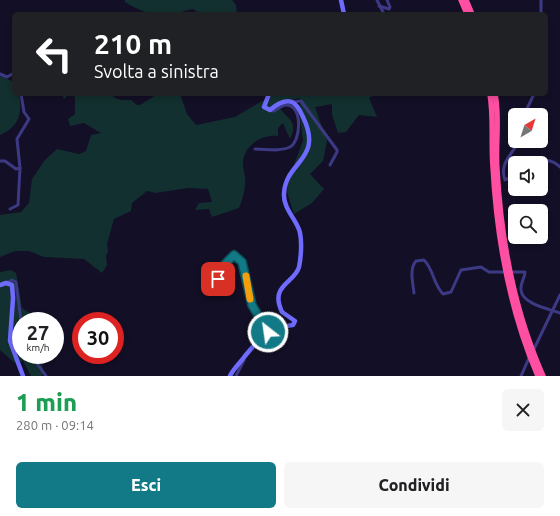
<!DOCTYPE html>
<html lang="it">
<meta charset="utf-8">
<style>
:root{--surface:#fff;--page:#f6f6f6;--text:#202124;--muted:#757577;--accent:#127987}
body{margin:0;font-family:Ubuntu,sans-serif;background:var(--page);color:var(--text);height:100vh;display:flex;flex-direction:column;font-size:15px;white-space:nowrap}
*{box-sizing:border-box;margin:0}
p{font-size:13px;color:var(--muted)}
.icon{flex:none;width:22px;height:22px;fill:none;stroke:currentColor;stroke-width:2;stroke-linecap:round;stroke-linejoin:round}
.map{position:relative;height:376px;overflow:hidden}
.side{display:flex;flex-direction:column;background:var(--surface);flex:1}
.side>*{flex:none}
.top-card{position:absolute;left:12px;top:12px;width:536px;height:84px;border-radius:6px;box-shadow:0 2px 6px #0003;background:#202124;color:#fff;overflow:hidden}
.needle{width:26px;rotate:39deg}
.buttons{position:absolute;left:508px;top:108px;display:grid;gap:8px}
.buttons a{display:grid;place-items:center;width:40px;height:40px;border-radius:6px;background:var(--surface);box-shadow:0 2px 6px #0003;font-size:20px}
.speed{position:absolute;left:12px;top:312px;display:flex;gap:8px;font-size:20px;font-weight:700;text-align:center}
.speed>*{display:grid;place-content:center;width:52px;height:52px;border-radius:50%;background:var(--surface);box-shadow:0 2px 6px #0003;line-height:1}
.speed small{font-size:10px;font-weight:400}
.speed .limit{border:6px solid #d22;background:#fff;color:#111}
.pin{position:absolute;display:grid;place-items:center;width:34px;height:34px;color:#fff;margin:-17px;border-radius:8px;box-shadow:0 2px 6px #0006}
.me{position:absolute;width:44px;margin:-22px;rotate:330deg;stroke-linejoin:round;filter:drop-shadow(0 0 3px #0008)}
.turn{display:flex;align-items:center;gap:14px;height:84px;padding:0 16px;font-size:18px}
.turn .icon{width:52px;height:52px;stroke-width:2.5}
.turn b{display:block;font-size:28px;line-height:34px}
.round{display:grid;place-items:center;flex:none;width:42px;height:42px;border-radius:6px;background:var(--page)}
.overview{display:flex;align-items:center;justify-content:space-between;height:68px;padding:0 16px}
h1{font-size:24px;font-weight:800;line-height:30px;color:#1e9e55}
.cta{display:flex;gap:8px;margin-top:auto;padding:8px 16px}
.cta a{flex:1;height:46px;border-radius:6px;background:var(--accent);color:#fff;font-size:16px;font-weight:800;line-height:46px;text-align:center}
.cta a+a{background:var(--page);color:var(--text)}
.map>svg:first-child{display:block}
</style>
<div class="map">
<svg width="560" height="376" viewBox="0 0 560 376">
<rect width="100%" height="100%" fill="#130f26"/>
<g fill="#12302f">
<path d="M125,0H232L236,5L237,14H200L193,9C186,10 180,13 174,14C157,18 139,11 125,2Z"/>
<path d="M0,76L14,82V94H19C22,114 20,126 0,135Z"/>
<path d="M62,94H111C116,101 123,100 131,100L137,105H140L158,94H180L187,114L196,125L235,117L274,94H375L369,98L377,117L359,115L346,132L338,133L332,115V104L315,107L327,141L323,161L310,174L324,189L312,203L294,214L287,192L288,181L303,141L300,118V98L277,103C284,119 300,118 290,139L283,123L278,128V136C261,134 243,146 243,164C243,171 246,177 245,183C245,191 242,201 239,208L212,217L209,209L195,210L199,203L212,202L208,189L188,188L156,193L147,191L132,203L131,211L114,219L107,244L108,251L106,256L107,265L102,273L84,259L44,257L29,251H15L0,257V215L21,212L29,203L32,179L45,160L57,149L79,154L86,151L91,135L101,133L84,123L70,126L68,119L75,114V97L69,94L64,99Z"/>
<path d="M11,270L16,273L22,308L30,313L34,321H21V355H39L43,369L42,376H31L23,361L15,363L0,350V272Z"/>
</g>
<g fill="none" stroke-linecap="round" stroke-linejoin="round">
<g stroke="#3d3a85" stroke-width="3">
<path d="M377,0L384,14"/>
<path d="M379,6L389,9L390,7L387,0"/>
<path d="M541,14V0"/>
<path d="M0,74L7,77L14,73"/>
<path d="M293,102L301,101L337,150V152L330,165"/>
<path d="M524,115L534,94"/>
<path d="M255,149C266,149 280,152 290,147C301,141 303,106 287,105C283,104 278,109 274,111L270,110"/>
<path d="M0,161H5L16,169L20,168L17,139L29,119L24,112L21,94"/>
<path d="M534,163C543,158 553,160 560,167"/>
<path d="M515,175L505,180C499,163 512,155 519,141"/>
<path d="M10,209L18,205L20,168"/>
<path d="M206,281L210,285H214L223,266L234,255L242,262L252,305L268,332"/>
<path d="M6,283L12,280L16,282L21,321"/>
<path d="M414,293C413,283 409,269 416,261L424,260C434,270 433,284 443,294L451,292L461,270L481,267L489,272H525C525,278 520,283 521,290C522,304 549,309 560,313"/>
<path d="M533,351L560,295"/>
<path d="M31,355L46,376"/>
<path d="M236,376L244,360"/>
<path d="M521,376L529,358"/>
</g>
<g stroke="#6f6bff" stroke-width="4.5">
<path d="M341,0L344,14"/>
<path d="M0,285L6,283L12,285L13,298L10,341L23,376"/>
<path d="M230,376C233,369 240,363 245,356C258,340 270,327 293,325L295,321L282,312C269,285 295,283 299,267C301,258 302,242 300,233C298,221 283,209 284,194C285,161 324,160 303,117C300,111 298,105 292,102C284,99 276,105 270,110L264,107L269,94"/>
</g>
<g stroke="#ff4fa3" stroke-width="5.5">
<path d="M461,0L467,14"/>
<path d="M466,0L472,14"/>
<path d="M490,94C494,118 491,142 493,167C497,239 509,309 538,376"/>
<path d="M495,94C500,119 495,144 497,170C501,241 514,311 543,376"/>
</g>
</g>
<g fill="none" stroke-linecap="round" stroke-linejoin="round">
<defs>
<path id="route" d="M218,279L223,266L234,255L242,262L252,305L268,332"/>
</defs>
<use href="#route" stroke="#0c4f58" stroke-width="10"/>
<use href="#route" stroke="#127987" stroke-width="7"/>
<path stroke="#f59e0b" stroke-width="7" d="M246,276L250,299"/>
</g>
</svg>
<div class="buttons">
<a><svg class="needle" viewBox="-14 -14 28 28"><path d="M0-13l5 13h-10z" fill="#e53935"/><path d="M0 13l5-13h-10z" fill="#757577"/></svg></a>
<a><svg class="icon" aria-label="sound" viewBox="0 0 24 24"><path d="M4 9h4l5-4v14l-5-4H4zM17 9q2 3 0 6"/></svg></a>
<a><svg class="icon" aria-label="search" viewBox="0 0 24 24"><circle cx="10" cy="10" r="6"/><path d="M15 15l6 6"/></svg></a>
</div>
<div class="speed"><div>27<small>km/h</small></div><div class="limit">30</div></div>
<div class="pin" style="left:218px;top:279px;background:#d93025"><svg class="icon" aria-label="arrive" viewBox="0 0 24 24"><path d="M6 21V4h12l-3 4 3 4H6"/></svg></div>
<svg class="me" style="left:268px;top:332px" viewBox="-20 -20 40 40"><circle r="17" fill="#127987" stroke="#fff" stroke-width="3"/><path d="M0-11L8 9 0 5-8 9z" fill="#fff"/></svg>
<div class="top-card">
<div class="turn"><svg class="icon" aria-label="left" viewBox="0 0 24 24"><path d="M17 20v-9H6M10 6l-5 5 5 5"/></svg><div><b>210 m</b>Svolta a sinistra</div></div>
</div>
</div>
<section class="side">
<div class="overview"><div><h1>1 min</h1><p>280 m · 09:14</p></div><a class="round"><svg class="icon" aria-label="close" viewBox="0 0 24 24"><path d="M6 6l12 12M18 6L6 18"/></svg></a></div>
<div class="cta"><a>Esci</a><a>Condividi</a></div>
</section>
